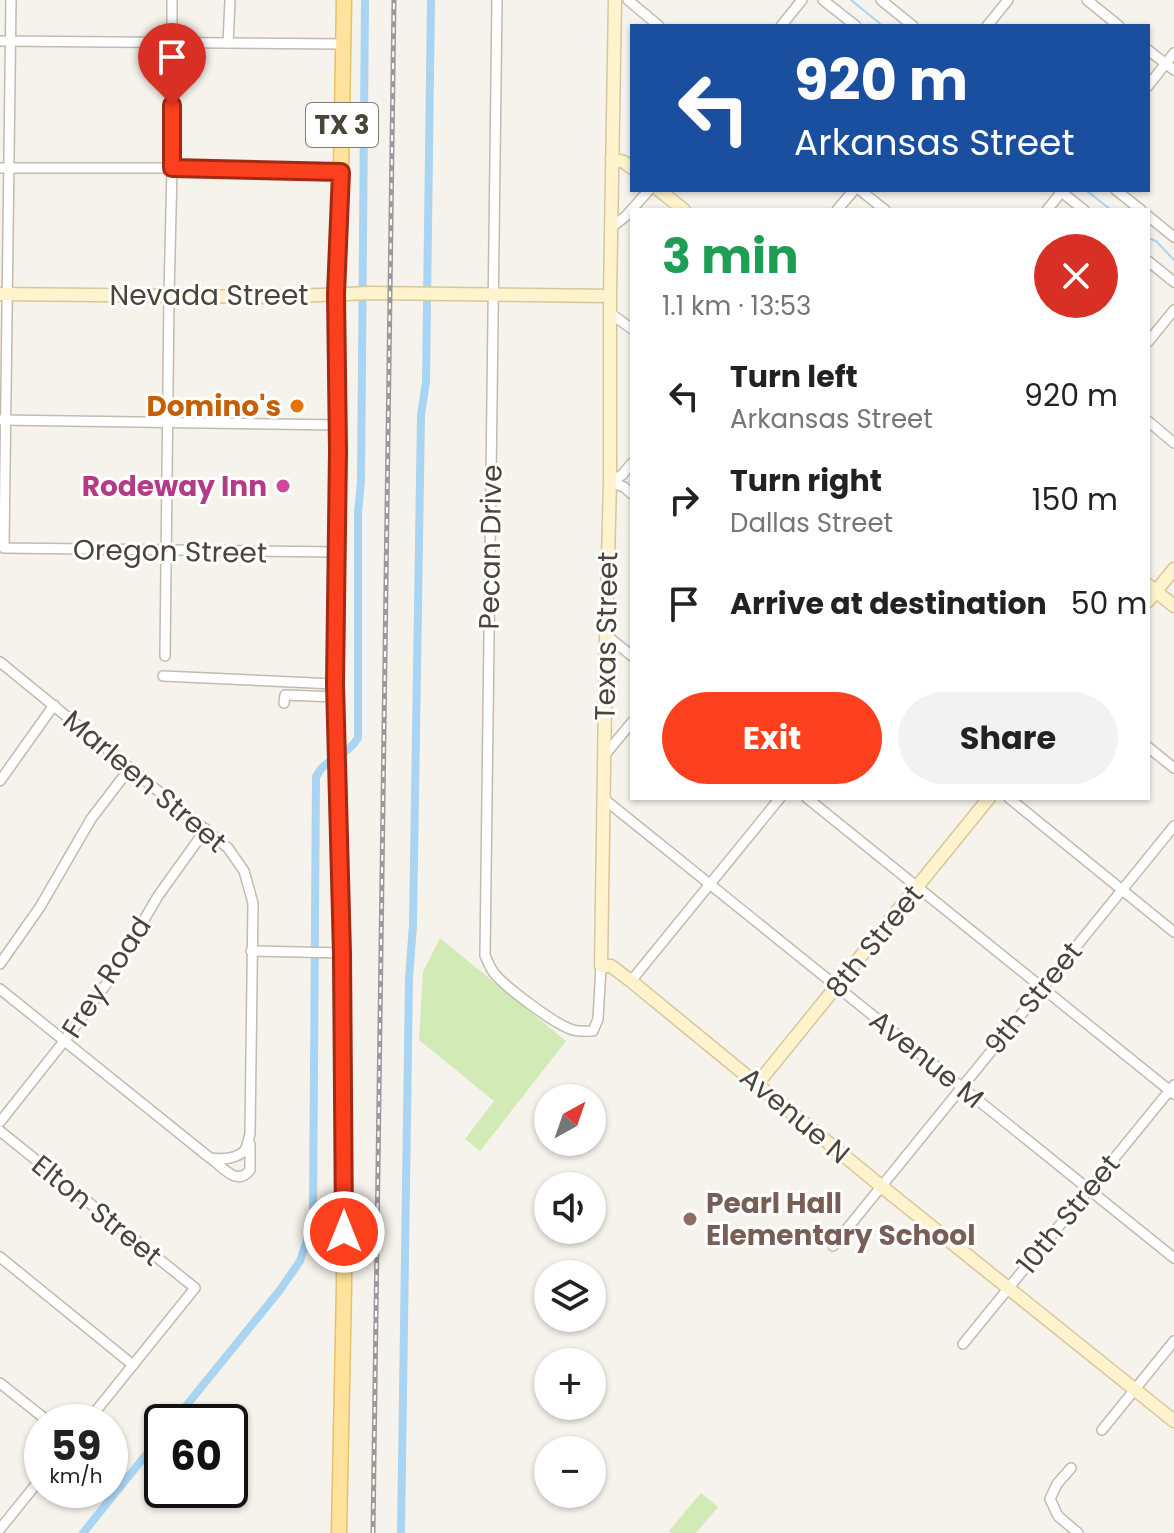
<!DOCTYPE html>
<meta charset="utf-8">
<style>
:root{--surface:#fff;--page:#f2f2f2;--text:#222;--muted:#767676;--accent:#fc3f1d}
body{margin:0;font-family:Poppins,sans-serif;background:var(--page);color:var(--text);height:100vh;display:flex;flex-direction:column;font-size:30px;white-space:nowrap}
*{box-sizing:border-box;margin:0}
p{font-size:26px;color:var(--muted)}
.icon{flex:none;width:44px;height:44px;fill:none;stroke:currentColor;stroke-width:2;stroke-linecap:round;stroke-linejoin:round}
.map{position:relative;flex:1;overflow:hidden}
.details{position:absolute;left:630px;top:208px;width:520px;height:592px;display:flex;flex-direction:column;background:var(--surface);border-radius:0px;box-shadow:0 2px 6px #0004}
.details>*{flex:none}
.hud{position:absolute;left:630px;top:24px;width:520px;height:168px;border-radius:0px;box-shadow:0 2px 6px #0004;background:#1a4fa0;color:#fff;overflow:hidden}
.needle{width:52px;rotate:40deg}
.tools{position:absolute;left:534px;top:1084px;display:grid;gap:16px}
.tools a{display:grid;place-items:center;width:72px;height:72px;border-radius:50%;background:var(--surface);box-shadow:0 2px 6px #0004;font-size:40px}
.speed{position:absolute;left:24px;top:1404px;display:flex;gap:16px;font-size:40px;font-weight:700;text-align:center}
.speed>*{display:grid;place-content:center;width:104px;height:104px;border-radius:50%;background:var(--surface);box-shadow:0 2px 6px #0004;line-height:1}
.speed small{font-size:20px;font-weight:400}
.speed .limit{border:4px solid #111;border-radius:12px;background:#fff;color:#111}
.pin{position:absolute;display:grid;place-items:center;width:68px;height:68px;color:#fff;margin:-82px -34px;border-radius:50% 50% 50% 0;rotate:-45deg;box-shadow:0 0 8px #0007}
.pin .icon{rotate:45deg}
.me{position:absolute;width:88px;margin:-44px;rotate:0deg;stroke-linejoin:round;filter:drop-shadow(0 0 6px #0008)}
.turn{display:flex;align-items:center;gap:28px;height:168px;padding:0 32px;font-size:36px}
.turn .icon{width:104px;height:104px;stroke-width:2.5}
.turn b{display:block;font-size:56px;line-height:68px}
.round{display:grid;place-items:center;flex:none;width:84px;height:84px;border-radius:42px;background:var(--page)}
.head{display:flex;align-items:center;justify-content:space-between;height:136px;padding:0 32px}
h1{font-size:48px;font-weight:700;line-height:60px;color:#1e9e55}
.cta{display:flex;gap:16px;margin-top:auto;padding:16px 32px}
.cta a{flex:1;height:92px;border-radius:48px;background:var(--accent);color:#fff;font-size:32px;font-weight:700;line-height:92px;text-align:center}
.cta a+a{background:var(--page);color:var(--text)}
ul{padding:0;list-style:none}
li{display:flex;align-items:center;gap:24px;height:104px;padding:0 32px}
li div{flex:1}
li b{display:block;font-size:30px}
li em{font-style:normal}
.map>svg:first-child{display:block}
</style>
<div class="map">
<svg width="1174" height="1533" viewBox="0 0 1174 1533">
<rect width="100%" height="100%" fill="#f6f3ec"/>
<g fill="#d2eab5">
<path d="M440,938L566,1041L480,1151L465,1139L494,1101L419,1040L423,972Z"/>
<path d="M701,1493L718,1507L696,1533H672L669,1531Z"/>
</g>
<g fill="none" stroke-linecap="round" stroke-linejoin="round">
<g stroke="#a9d4f2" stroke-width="2">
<path d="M851,0L883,26"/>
<path d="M1086,190L1111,210"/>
<path d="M1148,238L1156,241L1174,260"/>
</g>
<g stroke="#a9d4f2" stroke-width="8">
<path d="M173,1422L280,1290L300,1261L309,1234L313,1211L316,777C325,757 346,758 358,738V513L361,481L365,0"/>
<path d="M83,1533L162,1435"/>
<path d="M401,1533L409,979L413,925L421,415L426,382L431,0"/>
</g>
<defs>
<g id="street">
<path d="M11,0L4,548L337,552"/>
<path d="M497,0L485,956C488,961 490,968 494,973C506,988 556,1025 573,1030C580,1032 586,1031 593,1031L598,1019L601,966"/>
<path d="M628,0L659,26"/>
<path d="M823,0L856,26"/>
<path d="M881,0L913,26"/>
<path d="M1087,0L1119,26"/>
<path d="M781,26L802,0"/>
<path d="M987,26L1008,0"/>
<path d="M0,41L344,44"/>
<path d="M228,43L230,1"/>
<path d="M1148,50L1174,70"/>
<path d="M1148,86L1174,53"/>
<path d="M0,168H172L341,172"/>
<path d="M860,190L885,210"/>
<path d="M1059,190L1084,210"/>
<path d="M1116,190L1141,210"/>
<path d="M837,210L854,190"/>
<path d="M1047,210L1063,190"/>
<path d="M1148,216L1174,237"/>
<path d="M612,227L626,216L649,190"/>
<path d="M1148,261L1174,282"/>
<path d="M610,313L632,329"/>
<path d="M1148,342L1174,310"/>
<path d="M1,420L338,425"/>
<path d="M1148,421L1174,443"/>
<path d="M610,482L622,475L632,463"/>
<path d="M610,482L624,487L632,494"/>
<path d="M606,635L632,656"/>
<path d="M165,656L169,296L172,168V0"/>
<path d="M0,662L228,848L244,871L253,903L250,1134C250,1135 246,1147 246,1149C238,1159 222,1160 210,1158L0,989"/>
<path d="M163,676L335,684"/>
<path d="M284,703L285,695L336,697"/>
<path d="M1148,747L1174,768"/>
<path d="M604,756L632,722"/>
<path d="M0,781L54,705"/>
<path d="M807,798L1174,1094"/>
<path d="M1009,798L1174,932"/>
<path d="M604,799L1174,1258"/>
<path d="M251,951L342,953"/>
<path d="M0,964L40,907L91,819L130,768"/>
<path d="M631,981L780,798"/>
<path d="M0,1122L65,1040L107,983L158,896L206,829"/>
<path d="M0,1131L195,1288L87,1422"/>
<path d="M213,1160C224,1169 238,1186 250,1170V1144"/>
<path d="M833,1246L1174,826"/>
<path d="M0,1257L133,1365"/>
<path d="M963,1344L1174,1085"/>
<path d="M0,1383L49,1422"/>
<path d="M1102,1430L1174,1341"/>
<path d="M1071,1468L1057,1484L1050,1499L1058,1516L1078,1533"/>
<path d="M0,1529L42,1477"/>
</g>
<g id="secondary">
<path d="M615,0L610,296V482L606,635L601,966H611L631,981L881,1186L1174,1421"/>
<path d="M612,159L624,162L632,168"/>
<path d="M659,190L684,210"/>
<path d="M0,294L270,297L370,293L610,296"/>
<path d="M1148,585L1174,606"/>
<path d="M1148,601L1174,569"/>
<path d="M758,1083L989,798"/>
</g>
<path id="primary" d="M339,1533L344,1287V1121L335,684L338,425L336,294L341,172L344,0"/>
</defs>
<use href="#street" stroke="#c2bbae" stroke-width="12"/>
<use href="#secondary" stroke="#d6c79b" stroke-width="15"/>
<use href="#primary" stroke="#e6c16a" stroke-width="17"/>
<use href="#street" stroke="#fff" stroke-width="9"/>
<use href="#secondary" stroke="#fff3cd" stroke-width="12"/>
<use href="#primary" stroke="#ffe39c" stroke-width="14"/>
<defs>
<path id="rail" d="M373,1533L394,0"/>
</defs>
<use href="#rail" stroke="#9a9a9a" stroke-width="5"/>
<use href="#rail" stroke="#fff" stroke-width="2" stroke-dasharray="6" stroke-linecap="butt"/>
</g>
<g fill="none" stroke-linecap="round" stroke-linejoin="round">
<defs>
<path id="route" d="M172,105V168L341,172L336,294L338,451L335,684L342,953L344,1232"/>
</defs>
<use href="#route" stroke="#a42913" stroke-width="20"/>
<use href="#route" stroke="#fc3f1d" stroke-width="14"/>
</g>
<circle fill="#e8710a" stroke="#fff" stroke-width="3" cx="297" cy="406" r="8"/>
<circle fill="#d1479c" stroke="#fff" stroke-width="3" cx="283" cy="486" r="8"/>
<circle fill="#8d6e63" stroke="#fff" stroke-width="3" cx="690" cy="1219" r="8"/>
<g text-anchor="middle" stroke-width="6" stroke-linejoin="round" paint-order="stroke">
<rect fill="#fff" stroke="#817c74" stroke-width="2" x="306" y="103" width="72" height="44" rx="6"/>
<g font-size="26" font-weight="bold" fill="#4b4439">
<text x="342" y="134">TX 3</text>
</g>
<g font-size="28" fill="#4b4439" stroke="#fff">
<text x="209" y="305">Nevada Street</text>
<text transform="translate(490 547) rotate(-89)" y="10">Pecan Drive</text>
<text transform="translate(170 551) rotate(1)" y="10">Oregon Street</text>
<text transform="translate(606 636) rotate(-89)" y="10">Texas Street</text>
<text transform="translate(145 781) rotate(40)" y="10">Marleen Street</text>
<text transform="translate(874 941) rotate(-51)" y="10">8th Street</text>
<text transform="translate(106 977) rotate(-57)" y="10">Frey Road</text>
<text transform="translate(1033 998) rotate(-51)" y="10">9th Street</text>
<text transform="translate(927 1059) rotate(39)" y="10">Avenue M</text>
<text transform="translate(795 1115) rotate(40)" y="10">Avenue N</text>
<text transform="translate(97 1210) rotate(39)" y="10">Elton Street</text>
<text transform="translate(1068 1214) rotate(-51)" y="10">10th Street</text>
</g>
<g font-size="28" font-weight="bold" fill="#c56008" stroke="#fff" text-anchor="end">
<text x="281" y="416">Domino's</text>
</g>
<g font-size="28" font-weight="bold" fill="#b23c85" stroke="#fff" text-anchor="end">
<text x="267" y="496">Rodeway Inn</text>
</g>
<g font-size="28" font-weight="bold" fill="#785e54" stroke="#fff" text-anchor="start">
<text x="706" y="1213">Pearl Hall<tspan x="706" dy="32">Elementary School</tspan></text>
</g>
</g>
</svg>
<div class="tools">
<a><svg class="needle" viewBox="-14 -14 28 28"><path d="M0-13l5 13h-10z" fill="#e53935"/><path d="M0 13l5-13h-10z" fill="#767676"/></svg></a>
<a><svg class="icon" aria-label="sound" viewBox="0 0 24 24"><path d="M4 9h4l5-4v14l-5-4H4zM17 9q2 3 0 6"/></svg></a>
<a><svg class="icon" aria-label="layers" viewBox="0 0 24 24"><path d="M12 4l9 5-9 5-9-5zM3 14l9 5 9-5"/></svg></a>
<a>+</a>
<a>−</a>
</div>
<div class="speed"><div>59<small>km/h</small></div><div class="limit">60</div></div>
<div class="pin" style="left:172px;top:105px;background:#d93025"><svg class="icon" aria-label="arrive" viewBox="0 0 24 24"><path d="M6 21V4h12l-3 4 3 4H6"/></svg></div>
<svg class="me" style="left:344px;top:1232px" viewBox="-20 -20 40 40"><circle r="17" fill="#fc3f1d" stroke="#fff" stroke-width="3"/><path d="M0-11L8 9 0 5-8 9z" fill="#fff"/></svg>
<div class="hud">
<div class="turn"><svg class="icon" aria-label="left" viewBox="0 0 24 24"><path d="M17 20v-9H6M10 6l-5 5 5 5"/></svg><div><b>920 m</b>Arkansas Street</div></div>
</div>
<section class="details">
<div class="head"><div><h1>3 min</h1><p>1.1 km · 13:53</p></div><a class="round" style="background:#d93025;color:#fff"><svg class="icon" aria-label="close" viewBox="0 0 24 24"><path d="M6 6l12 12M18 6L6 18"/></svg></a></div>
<ul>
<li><svg class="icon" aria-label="left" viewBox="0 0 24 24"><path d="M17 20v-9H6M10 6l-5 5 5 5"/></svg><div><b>Turn left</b><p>Arkansas Street</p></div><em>920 m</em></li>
<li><svg class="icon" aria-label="right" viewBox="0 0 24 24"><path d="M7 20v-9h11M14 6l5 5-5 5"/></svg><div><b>Turn right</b><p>Dallas Street</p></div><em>150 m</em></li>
<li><svg class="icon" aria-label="arrive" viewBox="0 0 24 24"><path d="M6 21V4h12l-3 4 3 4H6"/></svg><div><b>Arrive at destination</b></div><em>50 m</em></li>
</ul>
<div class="cta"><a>Exit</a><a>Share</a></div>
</section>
</div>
